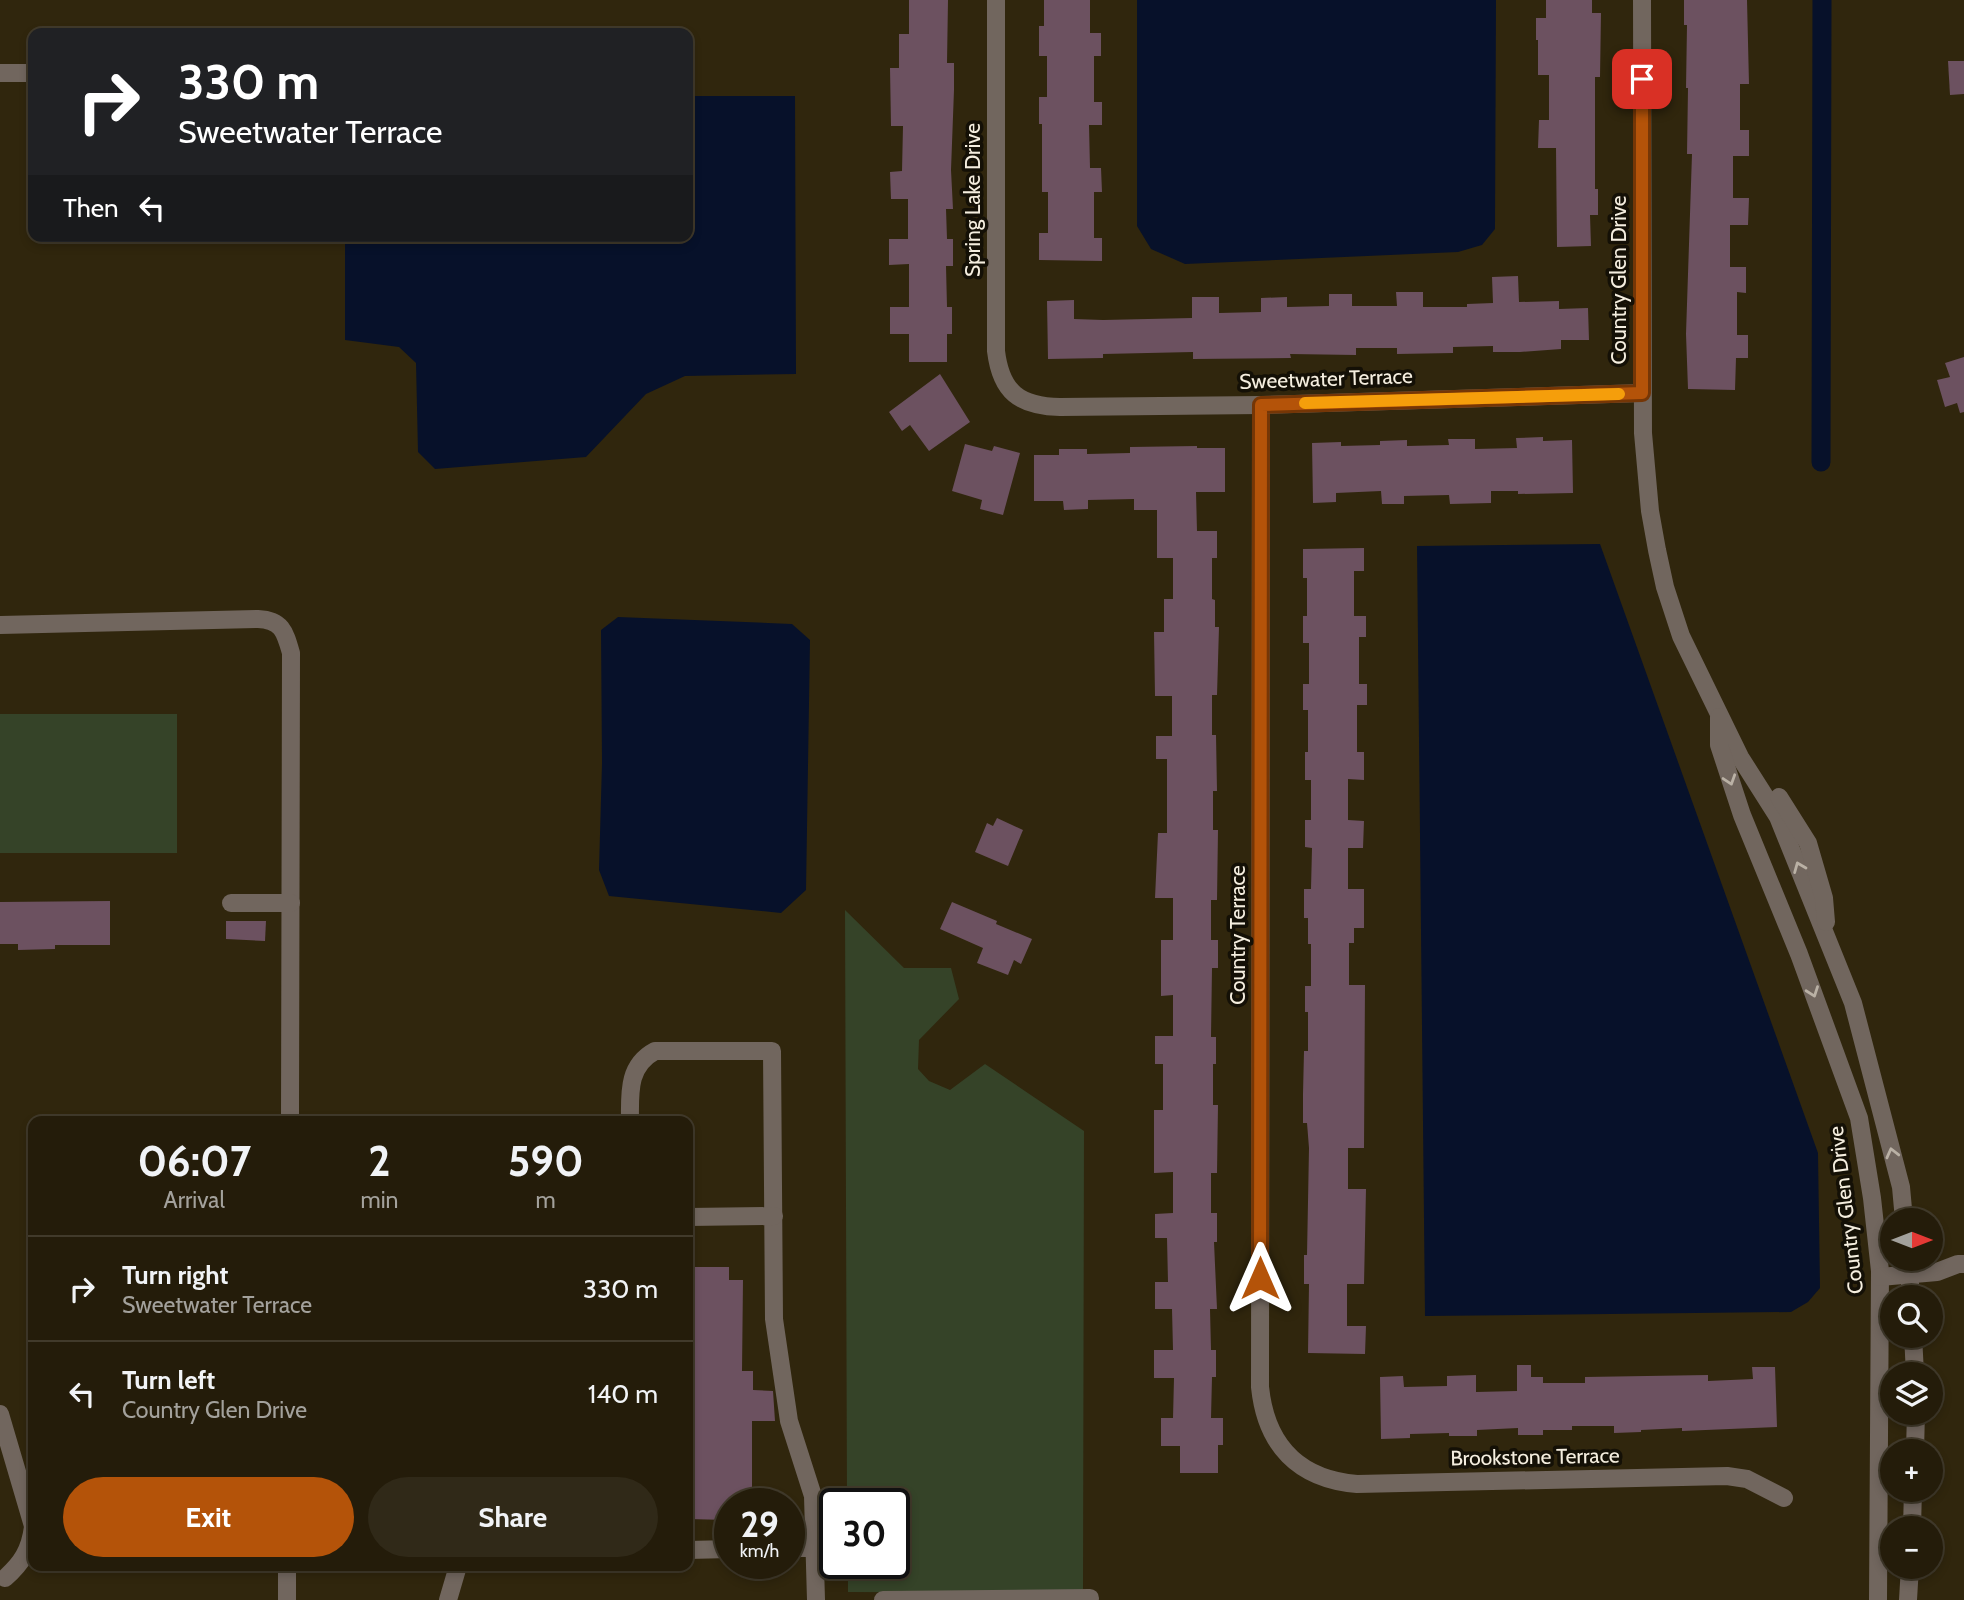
<!DOCTYPE html>
<meta charset="utf-8">
<style>
:root{--surface:#241c0a;--page:#302918;--text:#f1f3f6;--muted:#a3a19c;--line:#413a2b;--accent:#b45309}
body{margin:0;font-family:Cabin,sans-serif;background:var(--page);color:var(--text);height:100vh;display:flex;flex-direction:column;font-size:26px;white-space:nowrap}
*{box-sizing:border-box;margin:0}
p{font-size:23px;color:var(--muted)}
.icon{flex:none;width:38px;height:38px;fill:none;stroke:currentColor;stroke-width:2;stroke-linecap:round;stroke-linejoin:round}
.map{position:relative;flex:1;overflow:hidden}
.sheet{position:absolute;left:28px;top:1116px;width:665px;height:455px;display:flex;flex-direction:column;background:var(--surface);border-radius:14px;box-shadow:0 4px 10px #0003,0 0 0 2px var(--line)}
.sheet>*{flex:none}
.banner{position:absolute;left:28px;top:28px;width:665px;height:214px;border-radius:14px;box-shadow:0 4px 10px #0003,0 0 0 2px var(--line);background:#202124;color:#fff;overflow:hidden}
.needle{width:46px;rotate:90deg}
.buttons{position:absolute;left:1880px;top:1208px;display:grid;gap:14px}
.buttons a{display:grid;place-items:center;width:63px;height:63px;border-radius:50%;background:var(--surface);box-shadow:0 4px 10px #0003,0 0 0 2px var(--line);font-size:35px}
.speed{position:absolute;left:714px;top:1488px;display:flex;gap:14px;font-size:35px;font-weight:700;text-align:center}
.speed>*{display:grid;place-content:center;width:91px;height:91px;border-radius:50%;background:var(--surface);box-shadow:0 4px 10px #0003,0 0 0 2px var(--line);line-height:1}
.speed small{font-size:18px;font-weight:400}
.speed .limit{border:4px solid #111;border-radius:10px;background:#fff;color:#111}
.pin{position:absolute;display:grid;place-items:center;width:60px;height:60px;color:#fff;margin:-30px;border-radius:14px;box-shadow:0 4px 10px #0006}
.me{position:absolute;width:77px;margin:-38px;rotate:0deg;stroke-linejoin:round;filter:drop-shadow(0 0 5px #0008)}
.turn{display:flex;align-items:center;gap:24px;height:147px;padding:0 35px;font-size:32px}
.turn .icon{width:91px;height:91px;stroke-width:2.5}
.turn b{display:block;font-size:49px;line-height:60px}
.then{display:flex;align-items:center;height:66px;padding:0 35px;background:#0003;gap:14px;font-size:26px}
.eta{display:flex;justify-content:space-evenly;align-items:center;height:119px;text-align:center}
.eta b{font-size:42px;font-weight:700;line-height:49px}
.cta{display:flex;gap:14px;margin-top:auto;padding:14px 35px}
.cta a{flex:1;height:80px;border-radius:42px;background:var(--accent);color:#fff;font-size:28px;font-weight:700;line-height:80px;text-align:center}
.cta a+a{background:var(--page);color:var(--text)}
ul{padding:0;list-style:none}
li{display:flex;align-items:center;gap:21px;height:105px;padding:0 35px;border-top:2px solid var(--line)}
li div{flex:1}
li b{display:block;font-size:26px}
li em{font-style:normal}
.map>svg:first-child{display:block}
</style>
<div class="map">
<svg width="1964" height="1600" viewBox="0 0 1964 1600">
<rect width="100%" height="100%" fill="#30260d"/>
<g fill="#354328">
<rect x="0" y="714" width="177" height="139"/>
<path d="M845,910L904,968H951L959,999L919,1040L918,1069L929,1081L950,1090L985,1064L1084,1131L1083,1593L848,1592V1563H894V1503H847Z"/>
</g>
<g fill="#07112a">
<path d="M1137,0H1496L1495,229L1482,245L1458,252L1185,264L1151,249L1137,226Z"/>
<path d="M688,96H795L796,374L685,376L646,394L586,457L435,469L418,452L416,363L399,347L345,340V236H688Z"/>
<path d="M1600,544L1818,1153L1820,1288L1808,1302L1791,1312L1425,1316L1417,546Z"/>
<path d="M618,617L792,624L810,640L806,890L781,913L609,896L599,870L602,763L601,630Z"/>
</g>
<g fill="none" stroke-linecap="round" stroke-linejoin="round">
<path stroke="#07112a" stroke-width="19" d="M1821,462L1822,0"/>
</g>
<g fill="#6c5160">
<path d="M909,0H948L947,63H954V90L951,170L953,209H946L947,239H953V266H946L947,307H952V334H947V362H909V334H890V307H909V264L889,265V239H908V199H891L890,172L902,171L903,126H891L890,68H899V34H909Z"/>
<path d="M1044,0H1090V33H1101V56H1094V102H1102V125H1089L1090,168H1101L1102,192H1094V238H1102V261L1039,260V233H1048V192H1042V124H1039V97H1047V56H1039V26H1044Z"/>
<path d="M1546,0H1592V13H1601L1600,77H1595V189H1598V215H1590L1591,246L1557,247L1556,148H1538L1539,120H1549V75H1538V40H1536V18H1546Z"/>
<path d="M1684,0H1747L1749,84H1740V130H1749V156H1733V198H1749L1748,225H1730V267H1746V293L1737,292V335H1748V358H1736L1735,390L1688,389L1686,334L1692,154H1687L1688,88H1686L1687,25H1684Z"/>
<path d="M1948,61H1964V94L1950,95Z"/>
<path d="M1518,276L1519,302L1559,301V309L1588,308L1589,340H1561V349L1520,352H1493V346L1453,347V353L1397,354V348H1356V355L1290,354L1291,358L1193,359V352L1103,354V358L1048,359L1047,301L1074,300V319L1103,320L1192,318V297H1219V313L1261,312V298L1287,297V307L1329,306V294H1352V306H1397L1396,292H1423V307H1467V304L1493,303L1492,277Z"/>
<path d="M1964,357V412L1960,413L1957,403L1945,407L1937,380L1950,377L1945,363Z"/>
<path d="M940,374L970,422L929,451L910,425L902,431L889,412Z"/>
<path d="M1543,437V441L1572,440L1573,493L1518,494V491H1491V503L1450,504L1449,495L1404,496V504H1382L1381,491L1336,493V502L1313,503L1312,443L1341,442V446L1380,445V441L1407,440V446L1449,445L1448,439H1475V449L1517,448L1516,438Z"/>
<path d="M965,444L992,451L994,446L1020,453L1003,515L980,509L982,500L952,491Z"/>
<path d="M1197,446V448H1225V492H1196L1197,531H1217V558H1212V599L1215,600V627H1219L1217,695H1212V735H1216L1217,791H1213V830H1218L1217,900H1211V940H1218V968H1212L1211,1037H1216V1064H1213V1105H1218L1217,1173H1211V1213H1217V1242H1214L1217,1309H1210L1211,1350H1216V1377H1212L1211,1418H1223V1445H1218V1473H1180V1446H1161V1418H1173L1174,1378H1154V1350H1173L1172,1309H1155V1282H1168L1167,1238H1155V1214L1173,1213V1172L1154,1173V1110H1163V1064H1155V1036H1173V995L1161,996V940H1173V898H1155L1158,833H1167V759H1156V736H1172V696H1155L1154,632H1164V599H1173V558H1157V510H1134V499L1088,500V509L1064,510L1063,501H1034V455H1059V449H1087V454L1130,453V447Z"/>
<path d="M1364,548V571H1354V616H1366V637H1359V684H1367V705H1357V752H1364V780L1348,779V820L1364,821L1363,848H1348V889H1364V928H1354V943H1349V985H1365L1364,1148H1348V1189H1366L1364,1284H1347V1326H1366L1365,1354L1308,1353L1309,1284H1304V1255H1307L1309,1148L1307,1123H1303V1094L1304,1051H1308V1012H1305V986H1311V944H1308V918H1304V889H1311L1312,848L1305,847V820H1311V780H1305V752H1308V710H1303V684H1309V643H1303V616H1307V578H1303V549Z"/>
<path d="M997,818L1023,830L1008,866L975,852L987,823L993,826Z"/>
<path d="M110,901V945H55V949L18,950V944H0V902Z"/>
<path d="M952,902L997,921L996,924L1032,939L1021,964L1014,960L1008,975L977,963L983,948L940,929Z"/>
<path d="M226,921H266L265,941L226,939Z"/>
<path d="M688,1267H729V1280H743L742,1371H753V1390L773,1391L775,1421H752V1495H743V1503H728L727,1520L688,1519Z"/>
<path d="M1517,1365H1531V1377H1543V1383H1585V1377L1708,1375V1381L1753,1379L1752,1367H1775L1777,1427L1682,1431V1428L1641,1430V1432L1614,1433V1426H1572V1430H1543V1435H1518V1428L1477,1430V1436H1449V1433L1410,1434V1438L1381,1439L1380,1377L1403,1376L1404,1387L1447,1386V1376L1476,1375V1392L1517,1391Z"/>
</g>
<g fill="none" stroke-linecap="round" stroke-linejoin="round">
<g stroke="#71665e" stroke-width="18">
<path d="M996,0V351C1001,392 1019,406 1060,407L1261,405L1642,393"/>
<path d="M1642,0L1643,433L1650,511L1657,550L1665,587L1681,636L1740,757L1778,817L1853,1003L1901,1187L1904,1220"/>
<path d="M0,73H33"/>
<path d="M1261,405L1260,1387C1266,1445 1298,1479 1357,1484L1727,1476L1747,1479L1784,1498"/>
<path d="M0,625L258,619C282,620 285,632 291,653L290,1122"/>
<path d="M1719,717V745L1742,815L1799,954L1859,1118L1872,1198L1880,1271L1878,1600"/>
<path d="M1779,797L1808,843L1824,898L1826,922"/>
<path d="M231,903H291"/>
<path d="M630,1122C630,1094 627,1066 655,1051H772L774,1319L789,1421L813,1496L816,1600"/>
<path d="M688,1217L774,1216"/>
<path d="M1908,1258L1911,1297"/>
<path d="M1880,1277L1937,1272L1958,1264H1964"/>
<path d="M1913,1335L1915,1374"/>
<path d="M0,1414L33,1526"/>
<path d="M1915,1451L1916,1412"/>
<path d="M1912,1528L1913,1489"/>
<path d="M789,1548H815"/>
<path d="M688,1550L730,1549"/>
<path d="M5,1578C22,1563 30,1550 33,1527"/>
<path d="M287,1600V1566"/>
<path d="M448,1600L458,1566"/>
<path d="M883,1600L1090,1598"/>
<path d="M1908,1600L1910,1566"/>
</g>
</g>
<defs><path id="oneway-chevron" d="M-2-3.5L2.5 0L-2 3.5" fill="none" stroke-width="1.6" stroke-linecap="round" stroke-linejoin="round" transform="scale(1.75)"/></defs>
<g stroke="#bab1a5">
<use href="#oneway-chevron" transform="translate(1730 780) rotate(72)"/>
<use href="#oneway-chevron" transform="translate(1799 867) rotate(-112)"/>
<use href="#oneway-chevron" transform="translate(1813 992) rotate(70)"/>
<use href="#oneway-chevron" transform="translate(1892 1153) rotate(-104)"/>
</g>
<g fill="none" stroke-linecap="round" stroke-linejoin="round">
<defs>
<path id="route" d="M1260,1278L1261,405L1642,393V79"/>
</defs>
<use href="#route" stroke="#753606" stroke-width="18"/>
<use href="#route" stroke="#b45309" stroke-width="12"/>
<path stroke="#f59e0b" stroke-width="12" d="M1305,403L1619,394"/>
</g>
<g text-anchor="middle" stroke-width="7" stroke-linejoin="round" paint-order="stroke">
<g font-size="21" fill="#f5eedf" stroke="#141006">
<text transform="translate(973 200) rotate(-90)" y="7">Spring Lake Drive</text>
<text transform="translate(1619 280) rotate(-90)" y="7">Country Glen Drive</text>
<text transform="translate(1326 379) rotate(-2)" y="7">Sweetwater Terrace</text>
<text transform="translate(1238 935) rotate(-90)" y="7">Country Terrace</text>
<text transform="translate(1846 1210) rotate(-97)" y="7">Country Glen Drive</text>
<text transform="translate(1535 1457) rotate(-1)" y="7">Brookstone Terrace</text>
</g>
</g>
</svg>
<div class="buttons">
<a><svg class="needle" viewBox="-14 -14 28 28"><path d="M0-13l5 13h-10z" fill="#e53935"/><path d="M0 13l5-13h-10z" fill="#a3a19c"/></svg></a>
<a><svg class="icon" aria-label="search" viewBox="0 0 24 24"><circle cx="10" cy="10" r="6"/><path d="M15 15l6 6"/></svg></a>
<a><svg class="icon" aria-label="layers" viewBox="0 0 24 24"><path d="M12 4l9 5-9 5-9-5zM3 14l9 5 9-5"/></svg></a>
<a>+</a>
<a>−</a>
</div>
<div class="speed"><div>29<small>km/h</small></div><div class="limit">30</div></div>
<div class="pin" style="left:1642px;top:79px;background:#d93025"><svg class="icon" aria-label="arrive" viewBox="0 0 24 24"><path d="M6 21V4h12l-3 4 3 4H6"/></svg></div>
<svg class="me" style="left:1260px;top:1278px" viewBox="-20 -20 40 40"><path d="M0-17L14 15 0 8-14 15z" fill="#b45309" stroke="#fff" stroke-width="4"/></svg>
<div class="banner">
<div class="turn"><svg class="icon" aria-label="right" viewBox="0 0 24 24"><path d="M7 20v-9h11M14 6l5 5-5 5"/></svg><div><b>330 m</b>Sweetwater Terrace</div></div>
<div class="then">Then<svg class="icon" aria-label="left" viewBox="0 0 24 24"><path d="M17 20v-9H6M10 6l-5 5 5 5"/></svg></div>
</div>
<section class="sheet">
<div class="eta">
<div><b>06:07</b><p>Arrival</p></div>
<div><b>2</b><p>min</p></div>
<div><b>590</b><p>m</p></div>
</div>
<ul>
<li><svg class="icon" aria-label="right" viewBox="0 0 24 24"><path d="M7 20v-9h11M14 6l5 5-5 5"/></svg><div><b>Turn right</b><p>Sweetwater Terrace</p></div><em>330 m</em></li>
<li><svg class="icon" aria-label="left" viewBox="0 0 24 24"><path d="M17 20v-9H6M10 6l-5 5 5 5"/></svg><div><b>Turn left</b><p>Country Glen Drive</p></div><em>140 m</em></li>
</ul>
<div class="cta"><a>Exit</a><a>Share</a></div>
</section>
</div>
